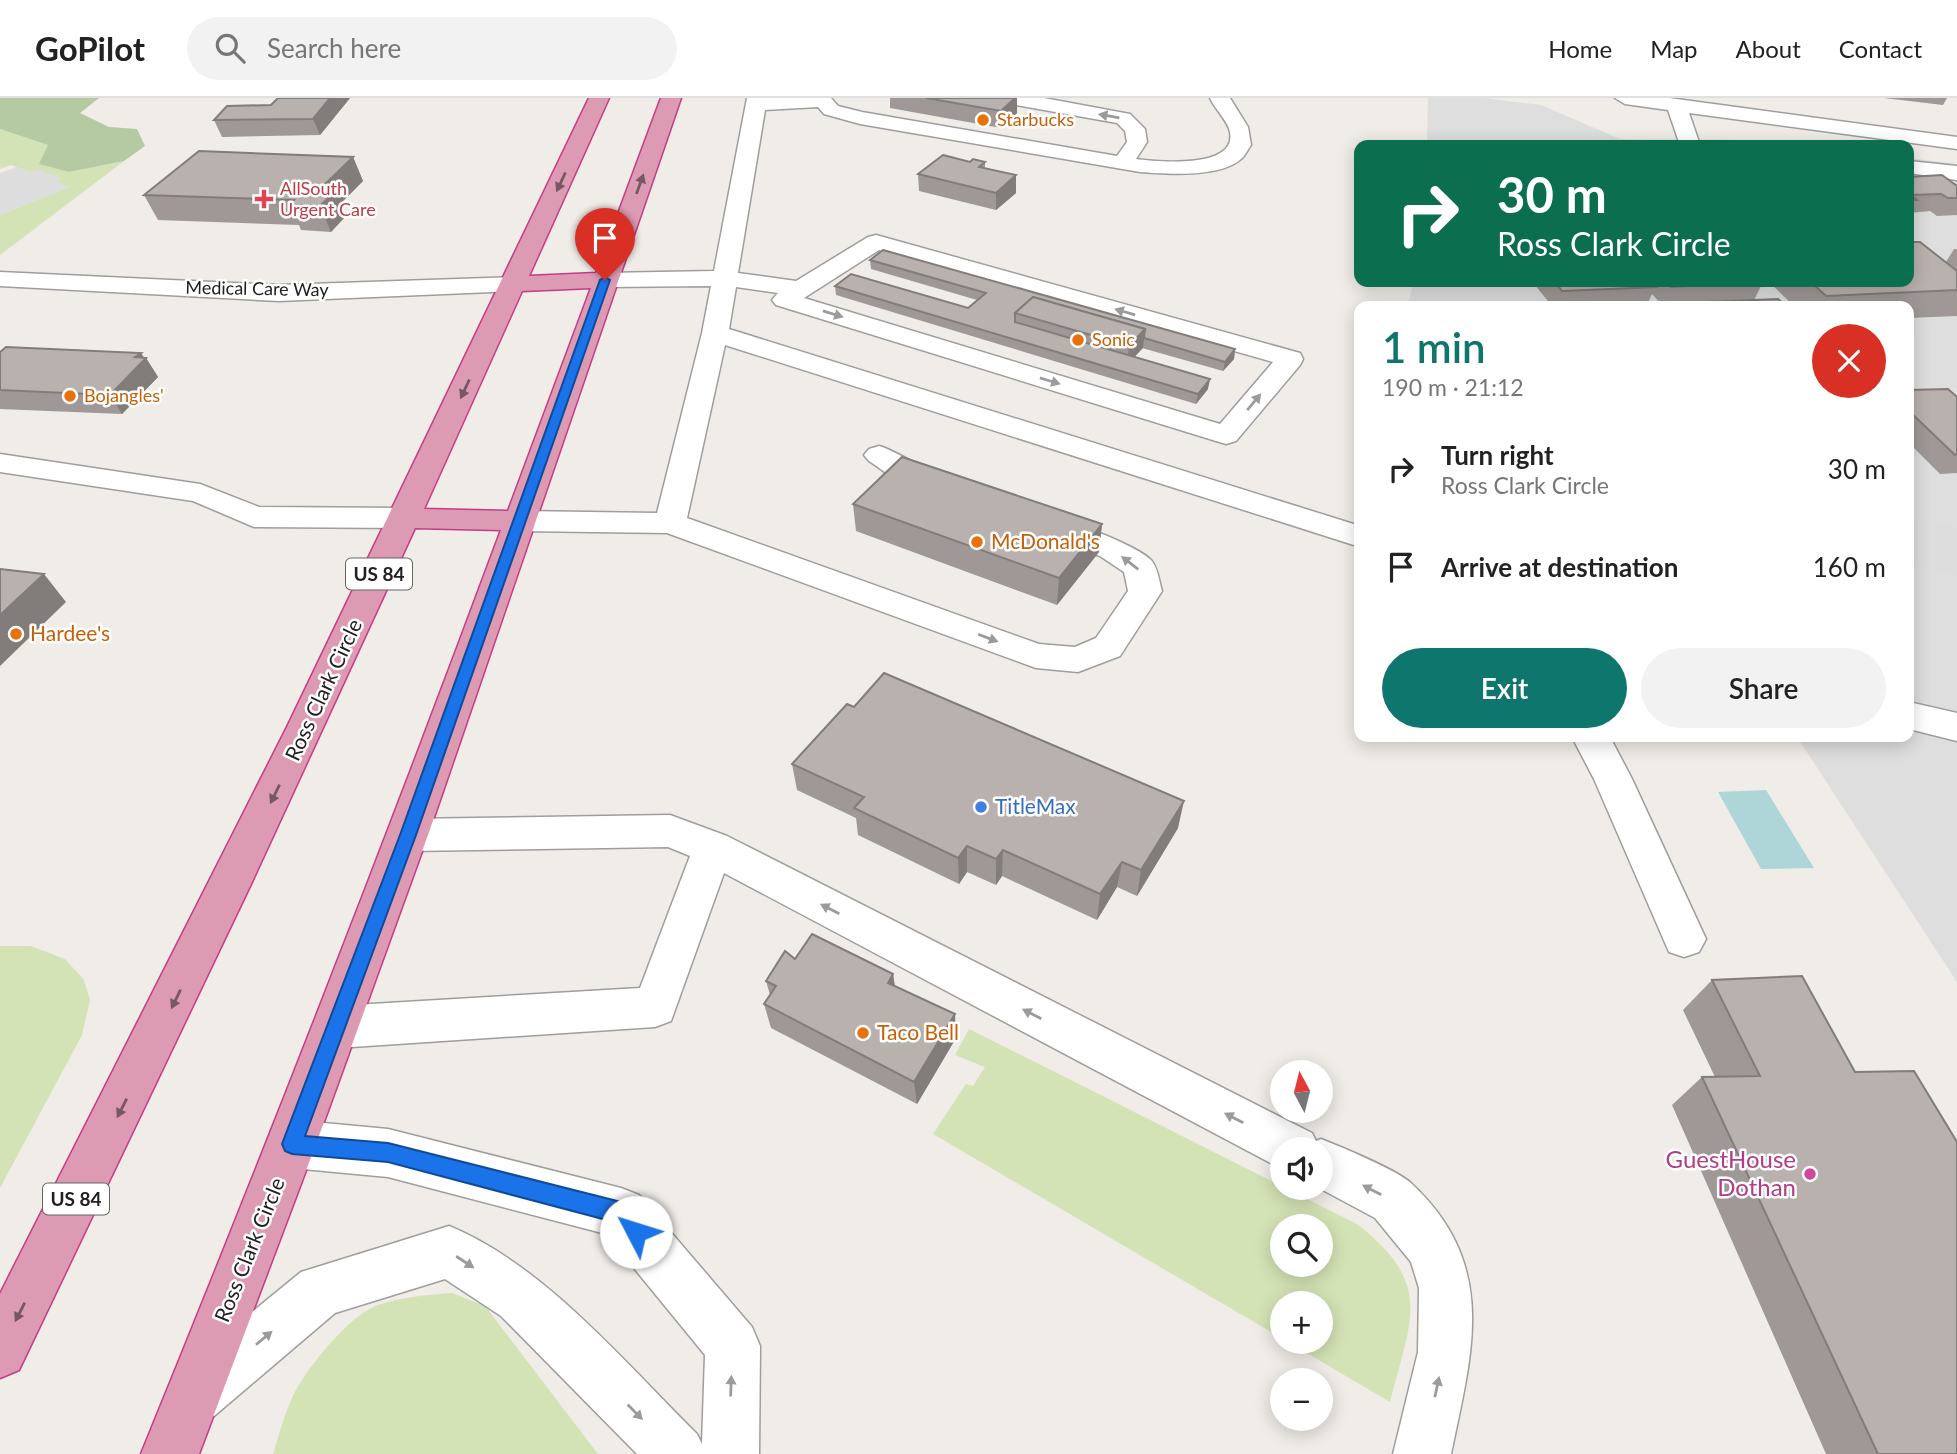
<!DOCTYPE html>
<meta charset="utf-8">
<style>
:root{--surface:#fff;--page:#f2f2f2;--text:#222;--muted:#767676;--line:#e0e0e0;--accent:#0f766e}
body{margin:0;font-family:Lato,sans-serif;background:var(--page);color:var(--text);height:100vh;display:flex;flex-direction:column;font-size:26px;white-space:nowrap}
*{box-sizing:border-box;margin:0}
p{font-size:23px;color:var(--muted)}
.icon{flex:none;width:38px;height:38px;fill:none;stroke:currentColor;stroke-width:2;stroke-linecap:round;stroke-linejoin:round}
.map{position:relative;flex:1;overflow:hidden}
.details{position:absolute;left:1354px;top:203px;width:560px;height:441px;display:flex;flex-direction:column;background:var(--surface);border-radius:14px;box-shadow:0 4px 18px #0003}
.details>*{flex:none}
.hud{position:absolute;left:1354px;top:42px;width:560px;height:147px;border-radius:14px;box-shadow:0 4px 18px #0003;background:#0b6e4f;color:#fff;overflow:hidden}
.needle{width:46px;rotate:353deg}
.tools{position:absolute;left:1270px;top:962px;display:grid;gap:14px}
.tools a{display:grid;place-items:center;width:63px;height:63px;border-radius:50%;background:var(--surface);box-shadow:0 4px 18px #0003;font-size:35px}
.pin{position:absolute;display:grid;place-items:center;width:60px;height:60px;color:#fff;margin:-72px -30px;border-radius:50% 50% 50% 0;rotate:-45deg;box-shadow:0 0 7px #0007}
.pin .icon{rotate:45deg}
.me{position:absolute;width:77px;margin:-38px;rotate:310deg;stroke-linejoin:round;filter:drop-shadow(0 0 5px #0008)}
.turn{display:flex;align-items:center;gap:24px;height:147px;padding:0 28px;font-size:32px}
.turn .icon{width:91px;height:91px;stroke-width:2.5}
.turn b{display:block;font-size:49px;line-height:60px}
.round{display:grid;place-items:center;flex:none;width:74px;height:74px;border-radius:37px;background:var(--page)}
.summary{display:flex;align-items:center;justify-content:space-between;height:119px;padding:0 28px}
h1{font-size:42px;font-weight:600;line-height:52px;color:var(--accent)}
.action{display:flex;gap:14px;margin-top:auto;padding:14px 28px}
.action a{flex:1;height:80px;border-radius:42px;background:var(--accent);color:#fff;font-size:28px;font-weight:600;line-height:80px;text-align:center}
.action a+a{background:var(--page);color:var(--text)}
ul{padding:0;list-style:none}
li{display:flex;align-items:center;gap:21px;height:98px;padding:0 28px}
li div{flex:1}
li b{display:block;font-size:26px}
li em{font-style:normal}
header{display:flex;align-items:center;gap:42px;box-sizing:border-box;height:98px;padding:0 35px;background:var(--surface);border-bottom:2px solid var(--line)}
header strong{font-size:33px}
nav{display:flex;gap:38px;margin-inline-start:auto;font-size:24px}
.search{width:490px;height:63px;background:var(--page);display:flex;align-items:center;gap:18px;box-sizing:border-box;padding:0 24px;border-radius:38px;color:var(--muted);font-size:26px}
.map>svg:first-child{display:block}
</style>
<header>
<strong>GoPilot</strong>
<div class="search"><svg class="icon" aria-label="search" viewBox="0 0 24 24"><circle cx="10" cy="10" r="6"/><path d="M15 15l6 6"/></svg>Search here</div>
<nav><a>Home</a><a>Map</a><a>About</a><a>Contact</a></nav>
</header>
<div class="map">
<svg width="1957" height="1356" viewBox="0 0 1957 1356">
<rect width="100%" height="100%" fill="#f0ece8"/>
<g fill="#dedede">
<path d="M1428,0H1484L1541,7L1620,41L1765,42L1810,47H1427Z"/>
<path d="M1909,60L1957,66V884L1797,639H1909V208H1407L1414,184H1909Z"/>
</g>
<g fill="#d4e3b5" fill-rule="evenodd">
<path d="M0,31L48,47L69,74L124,63L0,157V117L69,89L11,67L0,71Z"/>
<path d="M0,848H31L65,861L84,882L90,902L82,937L0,1090Z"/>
<path d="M969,931L1357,1126C1434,1186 1411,1221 1390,1304L1288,1244H1321V1206H1283V1241L933,1036L966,986L973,988L985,969L955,957ZM1283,1129H1321V1167H1283Z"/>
<path d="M452,1195L485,1208L598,1356H273C279,1338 284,1317 292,1300C305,1272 349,1217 378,1207C402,1199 427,1197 452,1195Z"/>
</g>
<path fill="#b5caa2" d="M0,0H99L80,15L109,29L137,31L145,48L124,63L69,74L39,66L48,47L0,31Z"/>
<g fill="#ddd">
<path d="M17,69L31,74L40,72L61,80L57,84L70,89L0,117V75Z"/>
<path d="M1909,417L1957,430V478L1909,465Z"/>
</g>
<path fill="#aed6d8" d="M1766,692L1814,770L1761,771L1718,694Z"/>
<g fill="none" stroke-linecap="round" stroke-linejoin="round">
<defs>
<g id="minor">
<path d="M747,0H831L838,8L862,14L1117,58L1127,44L1125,33L1117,25L1010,6L1000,0H1044L1130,16L1145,31L1147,44L1136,61C1159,64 1237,71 1230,34C1227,21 1215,12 1210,0H1230L1248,29L1251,47C1248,51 1245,58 1241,61C1220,80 1166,76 1140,74L860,26L824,16L818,9L765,12L738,175L796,183L868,139L876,137L1300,255L1303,261L1300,267L1236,343L1226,346L1216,343L776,207L772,202L778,195L736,189L729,231L1360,428V449L725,247L687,420L1039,546L1075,549L1096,540L1128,493L1124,474L1100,458L1040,437L1035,430L1040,423C1043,422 1047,420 1050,420C1068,420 1139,449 1151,462C1158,470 1159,483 1162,493L1120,558L1078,574L1036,570L667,435L520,433L509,430L504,423L509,416L520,413L657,415L702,235L711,188L605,189L596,187L593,182L596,177L605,175L714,173ZM879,152L1273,264L1220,326L804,200Z"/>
<path d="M1615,0H1669L1957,39V51L1689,15L1700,47H1680L1668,12L1625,6Z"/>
<path d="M1909,63L1957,68V82L1909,75Z"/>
<path d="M0,174L279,187L514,179L523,181L526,186L523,191L514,193L279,203L0,188Z"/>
<path d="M879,348C891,351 948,382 953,390L949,397C920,404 892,378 869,363L864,357L869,351Z"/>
<path d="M0,356L200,386L259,409L406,410L417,413L422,420L417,427L406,430L254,429L193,403L0,374Z"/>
<path d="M1909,604L1957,615V643L1909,631Z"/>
<path d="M1572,639H1610L1632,681L1706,841L1699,854L1684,859L1669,854L1594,681Z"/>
<path d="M670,717L727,738L1312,1035L1316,1043L1321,1041C1341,1049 1399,1073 1412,1086C1499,1168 1472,1254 1451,1356H1393L1418,1254L1419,1190L1411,1164L1375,1120L1319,1090H1321V1052H1283V1071L1278,1069L724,775L671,923L655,929L337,950L321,944L314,929L321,914L337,908L640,890L690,758L668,749L408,753L394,748L388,737L394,726L408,721Z"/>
<path d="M292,1022L388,1031L621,1090L639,1097L752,1229L760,1248L759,1356H637L501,1218L445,1181L335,1215L214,1318L194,1326L174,1318L166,1298L174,1278L301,1174L449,1128C544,1167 624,1264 697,1336L702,1346L705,1257L606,1136L388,1079L292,1070L275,1063L268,1046L275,1029Z"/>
</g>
<path id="highway" d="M589,0H609L529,178L596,175L661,0H681L428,737L316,1046L199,1356H141C266,1050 386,742 501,432L415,430L251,786L19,1272L0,1280V1196L287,629ZM591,190L508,413L424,411L522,193Z"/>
</defs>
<use href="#minor" stroke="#9e9e9e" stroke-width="3"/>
<use href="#highway" stroke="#c73c85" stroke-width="3"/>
<use href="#minor" fill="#fff" fill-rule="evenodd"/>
<use href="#highway" fill="#dd9ab3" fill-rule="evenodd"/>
</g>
<g fill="#9f9896">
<path d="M350,0L320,37L222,39L214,22L271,7Z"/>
<path d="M890,0H1017V15L1001,30L890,10Z"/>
<path d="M1884,0H1947L1943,7Z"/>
<path d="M353,59L363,83L339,107L344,120L331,134L301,132L299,127L158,122L144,97Z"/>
<path d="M970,64H985V70L1016,77V95L996,112L919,93L918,76Z"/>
<path d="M1909,79L1957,88V117L1937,118L1930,113L1909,115Z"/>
<path d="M1954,151H1957V218L1909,220V208H1794L1769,184H1909L1946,164Z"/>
<path d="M870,162L1235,251L1234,261L1223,273L1142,250L1134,259L1208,291L1196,306L836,197L835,188L968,210L977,202L871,171Z"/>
<path d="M1534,184H1763L1754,202L1786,208H1684L1685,206L1662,207L1652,196L1647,207L1552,208L1534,186Z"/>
<path d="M0,254L146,260L158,279L122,316L0,311Z"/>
<path d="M1909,292L1957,299V375L1940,376L1909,345Z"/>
<path d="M853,406L1102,426L1099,454L1057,507L856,433Z"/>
<path d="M792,666L1178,730L1137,798L1117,789L1097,822L1002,778L996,787L967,774L959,786L858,737L856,720L797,692Z"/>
<path d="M795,861L893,876L895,888L956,940L917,1006L771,930L764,906L770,897L766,883Z"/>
<path d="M1712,882L1957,1356H1826L1672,1007L1702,979H1715L1683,912Z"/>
</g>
<g fill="#827c7a">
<path d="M330,0H350L320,37L313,21Z"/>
<path d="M1015,0H1017V15L1001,30V13Z"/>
<path d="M353,59L363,83L339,107L344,120L331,134L320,108L317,94Z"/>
<path d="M1016,77V95L996,112V95Z"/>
<path d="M1145,231L1143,250L1127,267L1129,248Z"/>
<path d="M1235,251L1234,261L1223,273L1225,264Z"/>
<path d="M141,255L145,261L146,260L158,279L122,316L110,297L135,259Z"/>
<path d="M1210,281L1208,291L1196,306L1198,296Z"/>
<path d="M1102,426L1099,454L1057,507L1059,480Z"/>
<path d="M44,476L66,504L0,568V517Z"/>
<path d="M1184,703L1178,730L1137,798L1141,772Z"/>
<path d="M967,748V774L959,786L958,760Z"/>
<path d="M1003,752L1002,778L996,787V761Z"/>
<path d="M1122,764L1117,789L1097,822L1100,796Z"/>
<path d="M893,876L896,900L888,885Z"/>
<path d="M955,916L956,940L917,1006L914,984Z"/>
</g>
<g fill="#b9b1ae" stroke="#827c7a" stroke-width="2">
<path d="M278,0H330L313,21L214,22L227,8L271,7Z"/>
<path d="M926,0H1015L1001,13Z"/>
<path d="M199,53L353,59L317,94H334L320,108L290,107L294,102L144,97Z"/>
<path d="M943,57L970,64L973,61L985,64L979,69L1016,77L996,95L918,76Z"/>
<path d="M1942,77L1957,88V100H1948L1941,96L1911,97L1917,102H1909V79Z"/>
<path d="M1909,144H1920L1957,173V192L1826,198L1811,184H1909Z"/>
<path d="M883,152L1235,251L1225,264L1144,240L1145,231L1033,199L1015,215V224L1210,281L1198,296L835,188L851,176L968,210L986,195L870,162Z"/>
<path d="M1555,184H1651L1656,189L1562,193Z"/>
<path d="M1666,184H1763L1671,189Z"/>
<path d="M1033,199L1145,231L1129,248L1015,215Z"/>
<path d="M1778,201L1786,208H1688L1685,205Z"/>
<path d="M6,249L141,255L135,259L146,260L110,297L0,292V254Z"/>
<path d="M1948,291L1957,299V356L1955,357L1909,313V292Z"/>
<path d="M902,359L1102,426L1059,480L853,406Z"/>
<path d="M0,471L44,476L0,517Z"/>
<path d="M884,575L1184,703L1141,772L1122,764L1100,796L1003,752L996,761L967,748L958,760L854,710L864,699L792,666L847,606L854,609Z"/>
<path d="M812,836L893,876L888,885L955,916L914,984L764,906L776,888L766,883L785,853L795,861Z"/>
<path d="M1802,878L1855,974L1914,973L1957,1044V1356H1878L1702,979L1760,978L1712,882Z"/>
</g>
<defs><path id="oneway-solid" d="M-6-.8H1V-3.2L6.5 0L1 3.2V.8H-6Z" transform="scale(1.75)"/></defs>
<g fill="#9b9b9b">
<use href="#oneway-solid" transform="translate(1109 18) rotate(-170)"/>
<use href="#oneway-solid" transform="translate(1125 214) rotate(-164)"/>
<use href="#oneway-solid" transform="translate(833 216) rotate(17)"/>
<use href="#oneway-solid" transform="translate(1050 283) rotate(17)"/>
<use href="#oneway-solid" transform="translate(1254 304) rotate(-50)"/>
<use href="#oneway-solid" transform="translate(1130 465) rotate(-142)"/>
<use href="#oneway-solid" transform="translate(988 540) rotate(21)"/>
<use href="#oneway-solid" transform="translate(830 811) rotate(-153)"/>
<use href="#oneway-solid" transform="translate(1032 916) rotate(-153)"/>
<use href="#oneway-solid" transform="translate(1234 1020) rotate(-153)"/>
<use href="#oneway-solid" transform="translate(1372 1092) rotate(-153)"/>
<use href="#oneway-solid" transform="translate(465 1164) rotate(33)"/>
<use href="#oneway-solid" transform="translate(264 1240) rotate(-40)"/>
<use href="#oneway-solid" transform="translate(731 1288) rotate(-88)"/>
<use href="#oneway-solid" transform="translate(1437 1289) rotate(-78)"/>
<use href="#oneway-solid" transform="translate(635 1314) rotate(45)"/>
</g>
<g fill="#765763">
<use href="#oneway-solid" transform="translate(561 84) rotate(115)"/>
<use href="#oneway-solid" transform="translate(640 86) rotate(-70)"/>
<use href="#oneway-solid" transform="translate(465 291) rotate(115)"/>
<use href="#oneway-solid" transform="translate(275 696) rotate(116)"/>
<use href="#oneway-solid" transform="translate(176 901) rotate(116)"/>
<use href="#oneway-solid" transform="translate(122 1010) rotate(117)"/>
<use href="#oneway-solid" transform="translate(20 1214) rotate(117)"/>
</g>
<path fill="#1a73e8" stroke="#114b97" stroke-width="2" d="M605,179L610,182L416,737L305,1038L388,1045L621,1104L628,1108L647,1134L644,1141L636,1145L629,1141L614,1124L388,1064L292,1056L285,1053L282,1046L400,737L600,182Z"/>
<g fill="#e8710a" stroke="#fff" stroke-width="2.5">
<circle cx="983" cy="22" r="7"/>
<circle cx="1078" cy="242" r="7"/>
<circle cx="70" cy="298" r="7"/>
<circle cx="977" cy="444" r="7"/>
<circle cx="16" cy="536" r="7"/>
<circle cx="863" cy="935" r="7"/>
</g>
<path fill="#e0444e" stroke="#fff" stroke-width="2.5" d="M260.5 90.5h7v7h7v7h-7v7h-7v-7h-7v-7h7z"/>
<circle fill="#3f7fe0" stroke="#fff" stroke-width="2.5" cx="981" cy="709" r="7"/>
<circle fill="#d1479c" stroke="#fff" stroke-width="2.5" cx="1810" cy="1076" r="7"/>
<g text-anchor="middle" stroke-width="5" stroke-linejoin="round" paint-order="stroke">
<g font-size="18" fill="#c56008" stroke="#fff" text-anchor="start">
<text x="997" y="28">Starbucks</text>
<text x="1092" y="248">Sonic</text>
<text x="84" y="304">Bojangles'</text>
</g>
<g font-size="18" fill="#be3a42" stroke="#fff" text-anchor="start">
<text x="280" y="97">AllSouth<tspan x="280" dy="21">Urgent Care</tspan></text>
</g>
<g font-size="18" fill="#212121" stroke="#fff">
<text transform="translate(257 191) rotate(1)" y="6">Medical Care Way</text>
</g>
<g fill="#fff" stroke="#646464" stroke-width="2">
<rect x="346" y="460.5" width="66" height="31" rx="5"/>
<rect x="43" y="1085.5" width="66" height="31" rx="5"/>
</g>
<g font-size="19" font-weight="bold" fill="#212121">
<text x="379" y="483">US 84</text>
<text x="76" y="1108">US 84</text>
</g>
<g font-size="21" fill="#c56008" stroke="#fff" text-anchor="start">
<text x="991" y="451">McDonald's</text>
<text x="30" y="543">Hardee's</text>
<text x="877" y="942">Taco Bell</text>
</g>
<g font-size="21" fill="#212121" stroke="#fff">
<text transform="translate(324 592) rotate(-65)" y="7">Ross Clark Circle</text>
<text transform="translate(250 1152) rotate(-68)" y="7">Ross Clark Circle</text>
</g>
<g font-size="21" fill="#366cbe" stroke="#fff" text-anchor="start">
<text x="995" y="716">TitleMax</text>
</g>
<g font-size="24" fill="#b23c85" stroke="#fff" text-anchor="end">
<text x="1796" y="1070">GuestHouse<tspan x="1796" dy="28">Dothan</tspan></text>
</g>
</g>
</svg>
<div class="tools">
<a><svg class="needle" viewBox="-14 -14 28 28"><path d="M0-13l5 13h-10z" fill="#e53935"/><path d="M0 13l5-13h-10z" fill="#767676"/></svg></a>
<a><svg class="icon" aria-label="sound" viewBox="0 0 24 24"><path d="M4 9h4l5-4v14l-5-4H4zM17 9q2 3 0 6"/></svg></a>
<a><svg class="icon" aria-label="search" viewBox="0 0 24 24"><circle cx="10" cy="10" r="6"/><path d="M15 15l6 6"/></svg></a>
<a>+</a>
<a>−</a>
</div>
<div class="pin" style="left:605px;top:182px;background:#d93025"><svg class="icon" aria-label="arrive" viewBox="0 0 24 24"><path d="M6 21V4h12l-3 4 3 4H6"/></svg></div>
<svg class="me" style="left:636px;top:1134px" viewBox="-20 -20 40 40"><circle r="19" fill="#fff"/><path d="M0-13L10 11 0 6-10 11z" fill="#1a73e8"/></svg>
<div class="hud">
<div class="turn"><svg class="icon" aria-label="right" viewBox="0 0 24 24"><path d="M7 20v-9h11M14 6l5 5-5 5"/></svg><div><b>30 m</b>Ross Clark Circle</div></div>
</div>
<section class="details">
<div class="summary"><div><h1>1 min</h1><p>190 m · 21:12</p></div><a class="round" style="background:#d93025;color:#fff"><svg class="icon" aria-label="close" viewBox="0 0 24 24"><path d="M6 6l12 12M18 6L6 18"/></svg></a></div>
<ul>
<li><svg class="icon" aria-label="right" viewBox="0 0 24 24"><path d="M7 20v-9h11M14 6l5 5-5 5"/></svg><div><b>Turn right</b><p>Ross Clark Circle</p></div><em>30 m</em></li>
<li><svg class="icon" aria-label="arrive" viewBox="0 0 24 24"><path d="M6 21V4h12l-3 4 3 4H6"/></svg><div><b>Arrive at destination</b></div><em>160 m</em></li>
</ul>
<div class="action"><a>Exit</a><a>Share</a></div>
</section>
</div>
